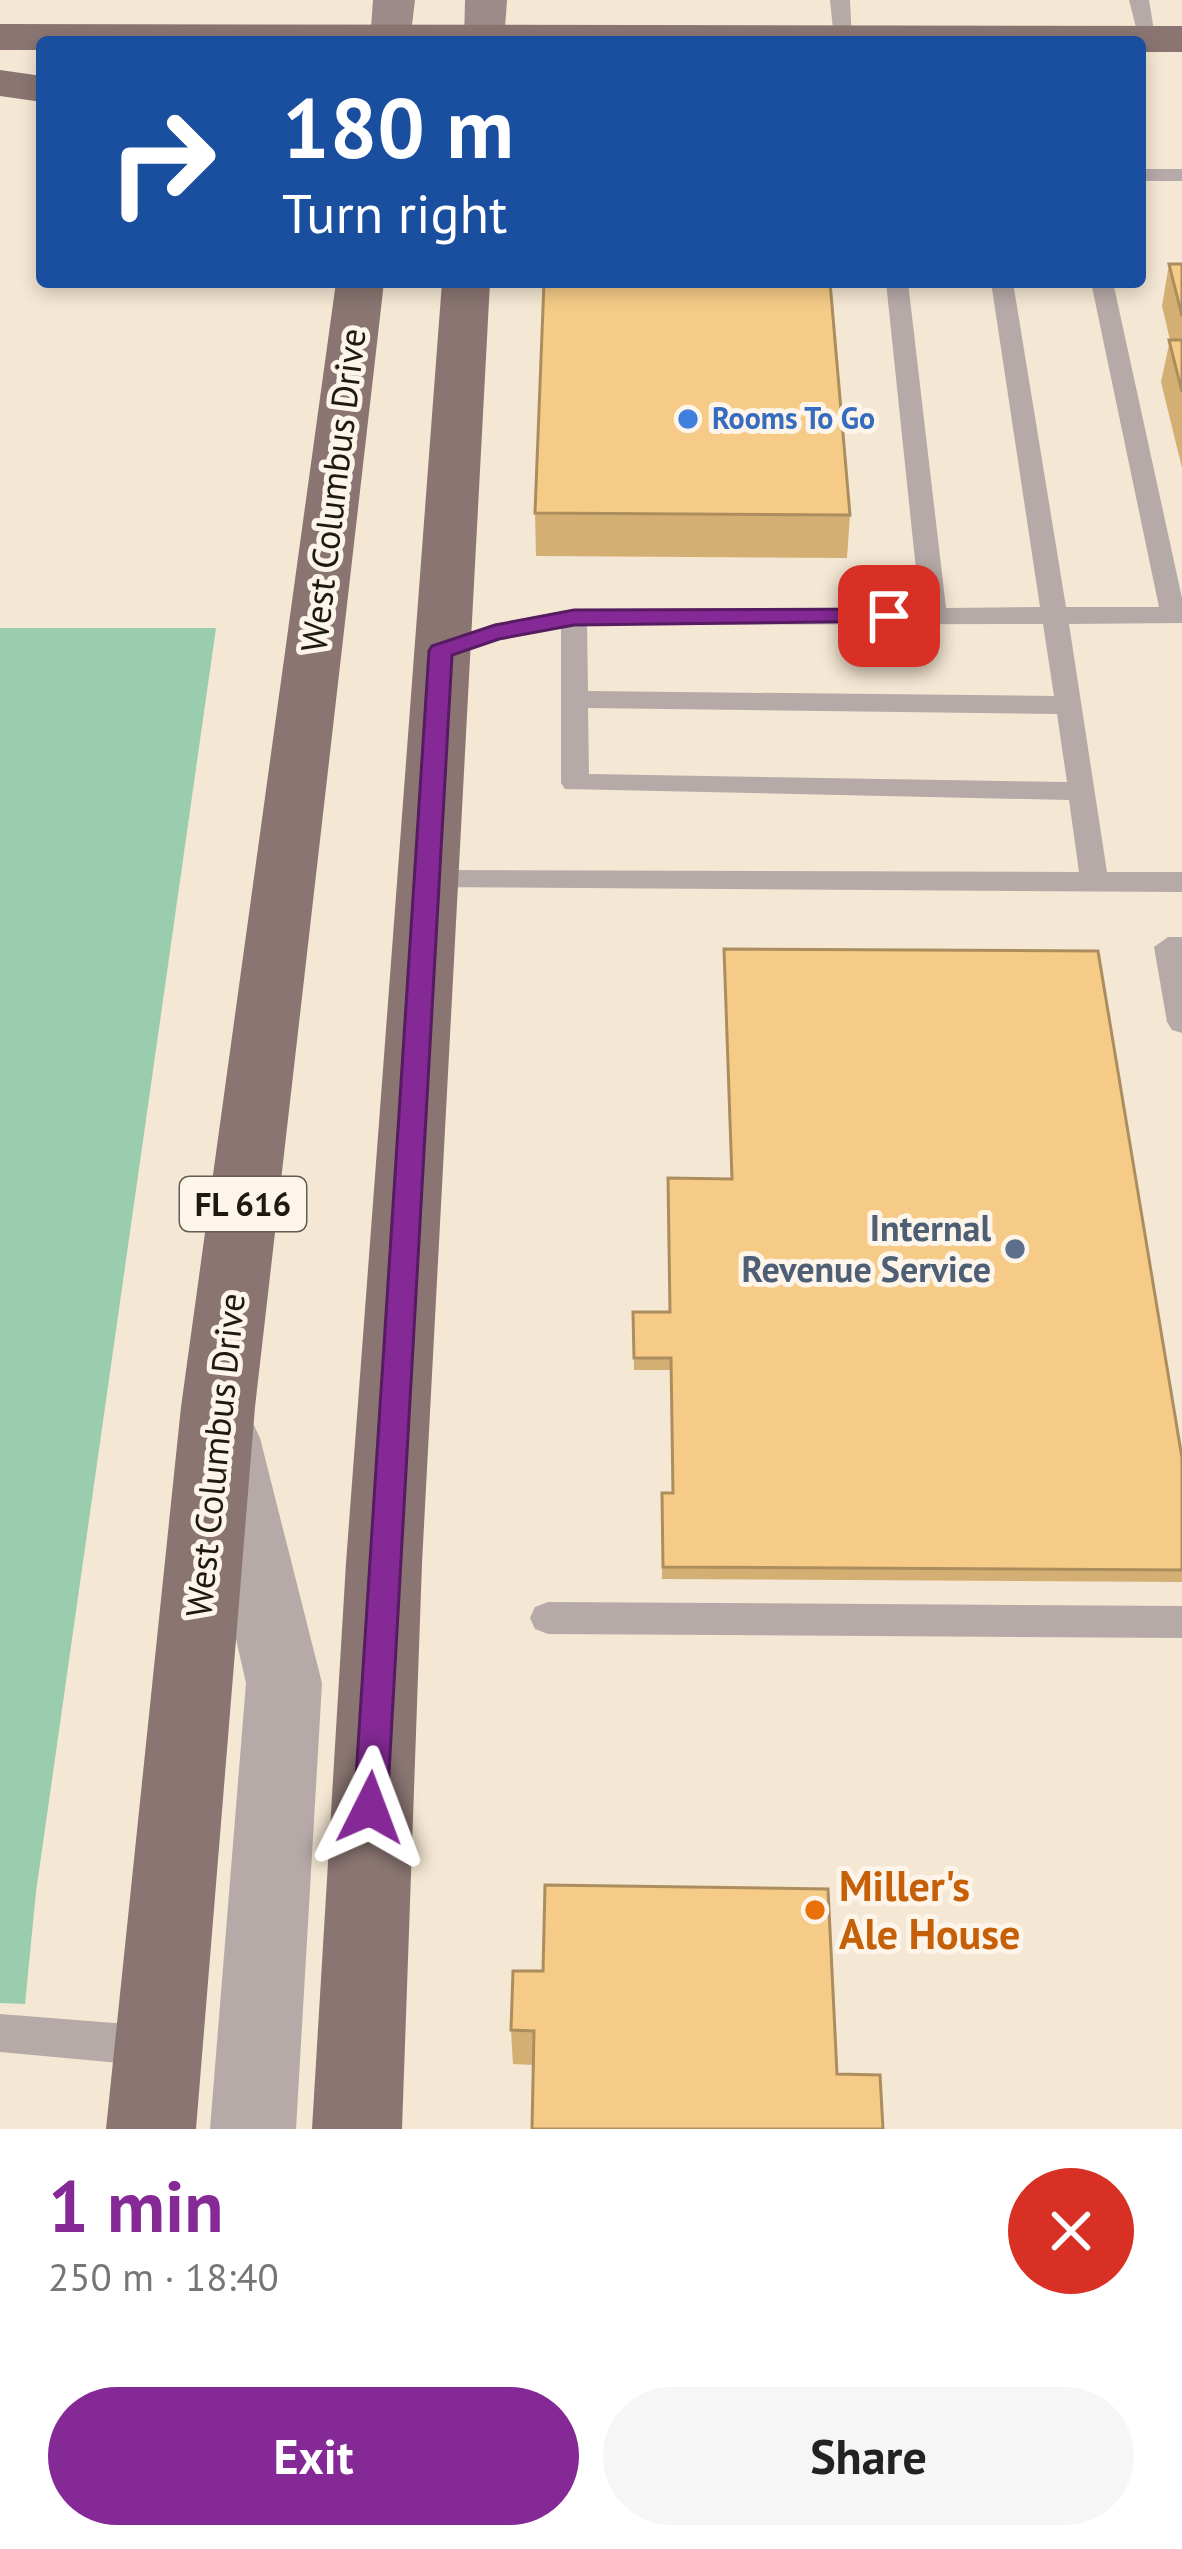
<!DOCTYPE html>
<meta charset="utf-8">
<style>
:root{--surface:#fff;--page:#f6f6f6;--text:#222;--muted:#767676;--accent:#842995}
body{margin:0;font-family:"PT Sans",sans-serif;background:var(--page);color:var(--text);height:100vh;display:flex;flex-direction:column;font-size:45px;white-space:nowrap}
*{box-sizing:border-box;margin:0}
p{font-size:39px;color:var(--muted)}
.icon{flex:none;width:66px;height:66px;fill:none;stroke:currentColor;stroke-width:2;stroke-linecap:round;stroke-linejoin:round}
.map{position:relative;height:2129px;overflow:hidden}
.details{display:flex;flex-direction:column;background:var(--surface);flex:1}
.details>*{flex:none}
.hud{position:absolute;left:36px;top:36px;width:1110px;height:252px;border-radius:12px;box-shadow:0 6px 18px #0003;background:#1a4fa0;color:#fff;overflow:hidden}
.pin{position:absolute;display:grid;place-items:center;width:102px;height:102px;color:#fff;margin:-51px;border-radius:24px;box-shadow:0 6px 18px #0006}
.me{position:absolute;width:132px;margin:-66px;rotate:3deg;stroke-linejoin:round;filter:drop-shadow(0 0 9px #0008)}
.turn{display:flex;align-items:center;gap:42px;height:252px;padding:0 48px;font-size:54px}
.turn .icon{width:156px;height:156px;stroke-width:2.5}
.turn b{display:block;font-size:84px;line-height:102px}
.round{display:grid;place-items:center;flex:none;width:126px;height:126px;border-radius:63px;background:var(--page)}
.summary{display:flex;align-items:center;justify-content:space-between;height:204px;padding:0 48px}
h1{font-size:72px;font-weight:700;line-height:90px;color:var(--accent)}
.cta{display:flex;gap:24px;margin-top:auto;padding:24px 48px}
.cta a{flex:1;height:138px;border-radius:72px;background:var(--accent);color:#fff;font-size:48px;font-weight:700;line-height:138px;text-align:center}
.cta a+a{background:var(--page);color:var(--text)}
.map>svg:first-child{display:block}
</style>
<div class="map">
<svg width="1182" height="2129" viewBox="0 0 1182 2129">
<rect width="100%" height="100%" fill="#f4e7d3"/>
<path fill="#9acdae" d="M0,628H216L36,1892L25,2004L0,2003Z"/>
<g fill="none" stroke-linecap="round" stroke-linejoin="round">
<g fill="#b6aaa8" fill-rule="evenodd">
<path d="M830,0H850L852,42L834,39Z"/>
<path d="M1129,0H1149L1156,43L1139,39Z"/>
<rect x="1140" y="169" width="42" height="12"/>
<path d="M886,282H908L946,608L1040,607L991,282H1013L1066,607H1159L1091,282H1113L1182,598V623L1069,624L1107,872H1182V892L415,887L411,880L415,873L425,870L1079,872L1069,800L565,789L561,783V628L500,639L440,659L427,651L431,645L495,624L574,609L920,608ZM1043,624L1054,696L588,691L587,625ZM588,708L1057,714L1067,782L589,774Z"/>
<path d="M1168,937H1182V1033L1172,1030L1167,1022L1154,947Z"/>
<path d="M548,1602L1182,1606V1638L548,1634L535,1629L530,1618L535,1607Z"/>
<path d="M0,2014L152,2026L166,2032L172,2046L166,2060L152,2066L0,2052Z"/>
</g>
<path fill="#b6aaa8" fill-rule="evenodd" d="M225,1408L250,1417L260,1438L322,1683L296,2129H210L246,1683L190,1438L200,1417Z"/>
<g fill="#9c8b89" fill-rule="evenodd">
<path d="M373,0H415L410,42H370Z"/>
<path d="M465,0H507L504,42H464Z"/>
</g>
<g fill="#8a7572" fill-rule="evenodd">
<path d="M0,24L1182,26V52H1140V42H42V50H0Z"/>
<path d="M0,70L42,76V102L0,96Z"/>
<path d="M336,282H384L255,1407L196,2129H106L181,1407Z"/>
<path d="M442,282H490L422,1563L402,2129H312L346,1563Z"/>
</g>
</g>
<g fill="#d4af74">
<path d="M1169,264H1182V468L1161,382L1170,340L1162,306Z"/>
<path d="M535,513L850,515L847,558L536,556Z"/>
<path d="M724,949L1182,1458V1582L662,1579V1493H672L671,1370H634L633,1312H670L731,1179Z"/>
<path d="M828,1889L533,2065L513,2064L511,2030L543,1971Z"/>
</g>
<g fill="#f6cb87" stroke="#ac8e5e" stroke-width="3">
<path d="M1169,264H1182V316Z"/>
<path d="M544,282H830L850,515L535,513Z"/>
<path d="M1169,340H1182V392Z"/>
<path d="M724,949L1098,951L1182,1458V1570L663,1567L662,1493H673L671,1358H634L633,1312H670L668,1178L732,1179Z"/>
<path d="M545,1885L828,1889L837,2074L880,2075L883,2129H532L534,2031L511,2030L513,1971H543Z"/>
</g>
<path fill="#842995" stroke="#561b61" stroke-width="3" d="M889,609L897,611V621L574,625L499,639L452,655L387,1808L383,1819L370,1824L358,1819L354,1808L429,651L432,646L495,625L574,610Z"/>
<circle fill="#3f7fe0" stroke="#fdf5e9" stroke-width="4.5" cx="688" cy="419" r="12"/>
<circle fill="#5c6f8a" stroke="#fdf5e9" stroke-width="4.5" cx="1015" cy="1249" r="12"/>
<circle fill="#e8710a" stroke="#fdf5e9" stroke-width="4.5" cx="815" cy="1910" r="12"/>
<g text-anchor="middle" stroke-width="10" stroke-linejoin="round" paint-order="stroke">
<g font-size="30" font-weight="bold" fill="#366cbe" stroke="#fdf5e9" text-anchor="start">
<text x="712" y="429">Rooms To Go</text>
</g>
<rect fill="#fdf5e9" stroke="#615c52" stroke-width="3" x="180" y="1177" width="126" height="54" rx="9"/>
<g font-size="33" font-weight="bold" fill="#1e1a12">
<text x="243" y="1216">FL 616</text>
</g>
<g font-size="36" fill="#1e1a12" stroke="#fdf5e9">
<text transform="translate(333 490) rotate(-83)" y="13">West Columbus Drive</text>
<text transform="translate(215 1455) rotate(-84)" y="13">West Columbus Drive</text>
</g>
<g font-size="36" font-weight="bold" fill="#4e5e75" stroke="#fdf5e9" text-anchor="end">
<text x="991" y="1241">Internal<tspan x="991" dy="41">Revenue Service</tspan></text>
</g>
<g font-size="42" font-weight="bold" fill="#c56008" stroke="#fdf5e9" text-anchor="start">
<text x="839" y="1901">Miller's<tspan x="839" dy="48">Ale House</tspan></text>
</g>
</g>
</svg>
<div class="pin" style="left:889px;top:616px;background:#d93025"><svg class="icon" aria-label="arrive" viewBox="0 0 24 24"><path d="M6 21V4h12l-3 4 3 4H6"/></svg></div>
<svg class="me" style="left:370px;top:1808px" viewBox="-20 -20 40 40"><path d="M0-17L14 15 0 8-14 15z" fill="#842995" stroke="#fff" stroke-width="4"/></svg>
<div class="hud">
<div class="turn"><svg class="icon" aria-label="right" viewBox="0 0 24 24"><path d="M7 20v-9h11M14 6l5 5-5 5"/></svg><div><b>180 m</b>Turn right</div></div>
</div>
</div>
<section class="details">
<div class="summary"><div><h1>1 min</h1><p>250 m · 18:40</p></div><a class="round" style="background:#d93025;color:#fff"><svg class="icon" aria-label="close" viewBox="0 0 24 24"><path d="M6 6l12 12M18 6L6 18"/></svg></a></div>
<div class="cta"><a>Exit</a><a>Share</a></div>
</section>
